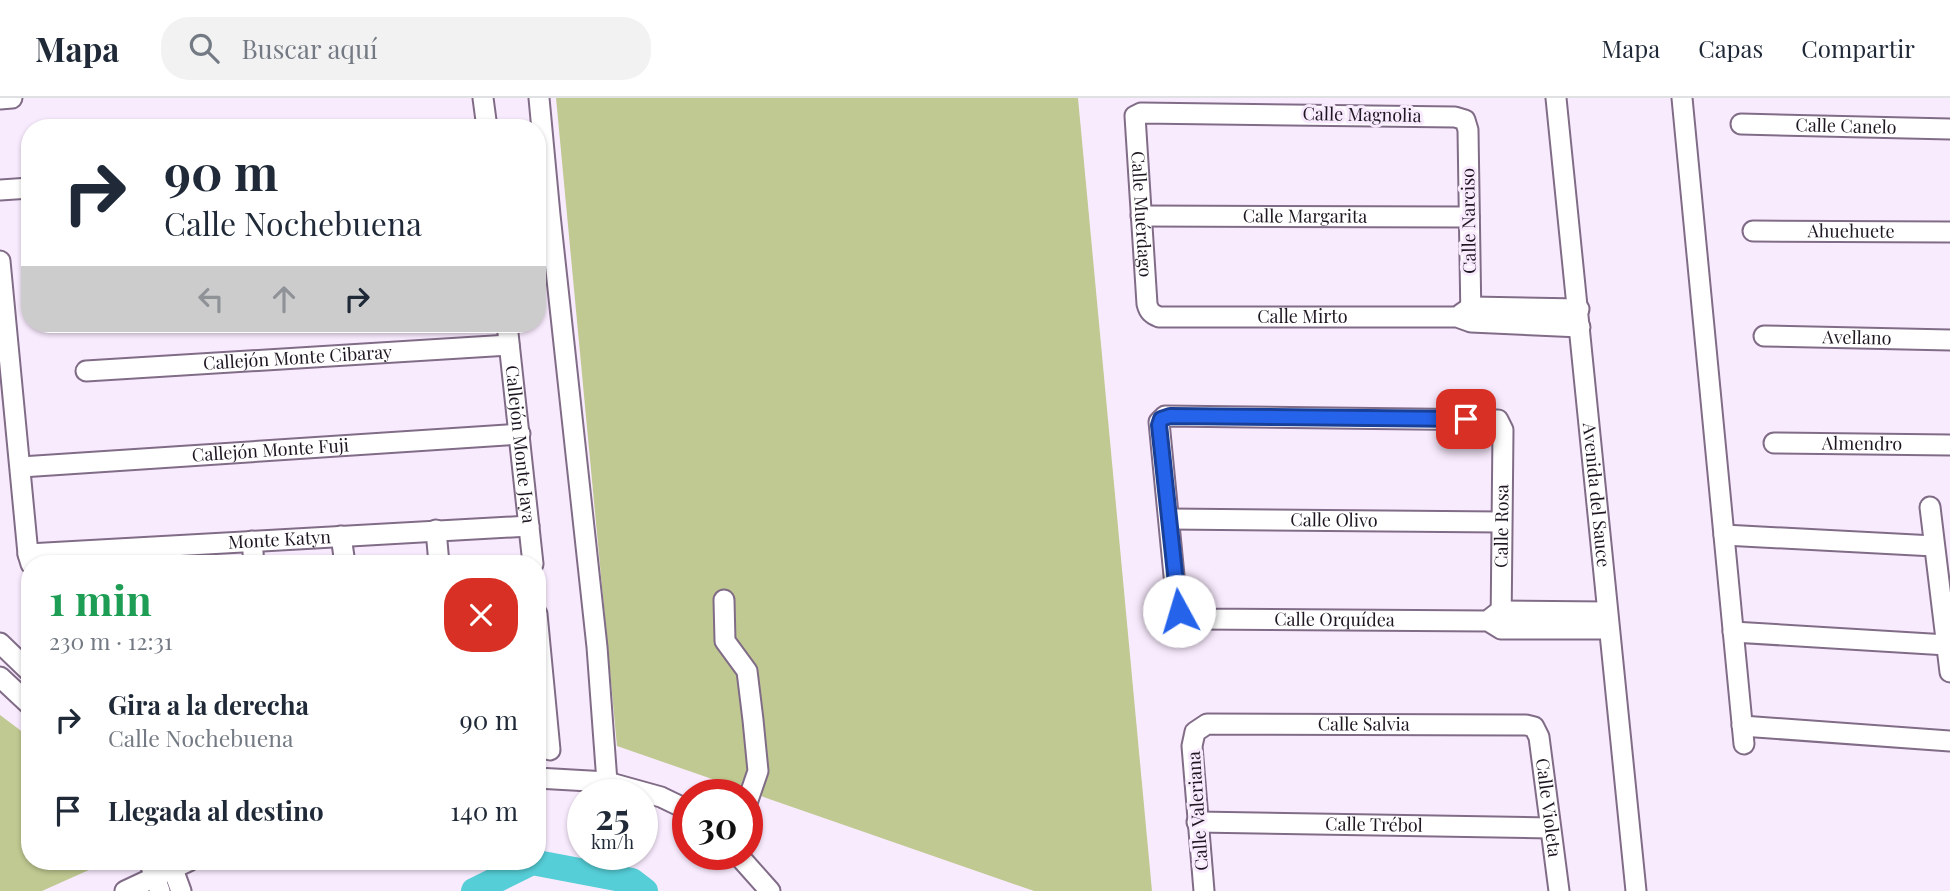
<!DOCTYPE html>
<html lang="es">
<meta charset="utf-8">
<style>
:root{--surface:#fff;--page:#f2f2f3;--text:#1f2937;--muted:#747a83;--line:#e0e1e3}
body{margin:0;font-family:"Playfair Display",serif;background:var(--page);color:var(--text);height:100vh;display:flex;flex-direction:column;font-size:26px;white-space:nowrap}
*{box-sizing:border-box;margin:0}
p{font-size:23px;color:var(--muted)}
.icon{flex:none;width:38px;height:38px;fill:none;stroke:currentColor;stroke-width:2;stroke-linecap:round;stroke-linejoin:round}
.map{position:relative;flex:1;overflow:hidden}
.panel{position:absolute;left:21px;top:457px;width:525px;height:315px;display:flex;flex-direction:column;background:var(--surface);border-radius:28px;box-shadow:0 2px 5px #0004}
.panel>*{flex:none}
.top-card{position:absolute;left:21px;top:21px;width:525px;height:214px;border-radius:28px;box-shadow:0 2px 5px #0004;background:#fff;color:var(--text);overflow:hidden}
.speed{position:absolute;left:567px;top:681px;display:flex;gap:14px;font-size:35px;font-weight:700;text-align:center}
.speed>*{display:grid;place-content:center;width:91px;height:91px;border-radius:50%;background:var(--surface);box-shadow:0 2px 5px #0004;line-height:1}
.speed small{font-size:18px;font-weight:400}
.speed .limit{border:10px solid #d22;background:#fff;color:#111}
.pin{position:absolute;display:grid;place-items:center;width:60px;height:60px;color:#fff;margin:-30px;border-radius:14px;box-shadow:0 4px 10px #0006}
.me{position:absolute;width:77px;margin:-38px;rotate:354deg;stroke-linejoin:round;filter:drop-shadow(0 0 5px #0008)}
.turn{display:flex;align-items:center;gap:24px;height:147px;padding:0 28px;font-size:32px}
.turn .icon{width:91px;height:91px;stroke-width:2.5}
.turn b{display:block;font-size:49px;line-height:60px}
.lanes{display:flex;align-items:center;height:66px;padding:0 28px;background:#0003;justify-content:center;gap:35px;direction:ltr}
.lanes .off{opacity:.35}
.round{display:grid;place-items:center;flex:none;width:74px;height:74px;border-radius:28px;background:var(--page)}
.head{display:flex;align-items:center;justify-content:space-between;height:119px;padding:0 28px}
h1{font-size:42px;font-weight:700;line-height:52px;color:#1e9e55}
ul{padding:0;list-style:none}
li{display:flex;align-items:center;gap:21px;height:91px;padding:0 28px}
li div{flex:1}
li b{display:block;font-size:26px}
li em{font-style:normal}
header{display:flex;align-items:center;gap:42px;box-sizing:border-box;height:98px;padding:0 35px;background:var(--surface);border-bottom:2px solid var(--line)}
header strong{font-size:33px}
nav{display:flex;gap:38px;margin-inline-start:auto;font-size:24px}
.search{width:490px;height:63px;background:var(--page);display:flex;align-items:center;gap:18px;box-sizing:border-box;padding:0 24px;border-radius:28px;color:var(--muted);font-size:26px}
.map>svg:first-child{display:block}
</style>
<header>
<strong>Mapa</strong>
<div class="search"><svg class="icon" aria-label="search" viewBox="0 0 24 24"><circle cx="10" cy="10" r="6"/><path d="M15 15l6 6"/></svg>Buscar aquí</div>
<nav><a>Mapa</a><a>Capas</a><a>Compartir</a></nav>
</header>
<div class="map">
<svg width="1950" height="793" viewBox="0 0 1950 793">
<rect width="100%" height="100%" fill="#f9ebfe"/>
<g fill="#c0c991">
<path d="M556,0H1078L1152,793H1034L617,648Z"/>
<path d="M0,617L20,632L30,643V763H109L42,793H0Z"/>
</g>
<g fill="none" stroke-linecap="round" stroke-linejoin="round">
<path stroke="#55ced7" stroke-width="26" d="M474,793L532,764L632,783L645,793"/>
<defs>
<g id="minor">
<path d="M483,0L487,30"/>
<path d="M539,0L550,117L597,549L607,684"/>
<path id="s1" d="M1556,0L1636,793"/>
<path d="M1682,0L1744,646"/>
<path d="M0,1L12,0"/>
<path id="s2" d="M1741,26L1950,31"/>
<path d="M0,92L30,90"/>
<path id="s3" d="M1141,118L1469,119"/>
<path id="s4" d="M1753,133L1950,134"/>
<path d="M0,163L28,456L31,466"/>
<path d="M1461,216L1471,209L1579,211"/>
<path id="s5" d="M1471,224L1468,32L1465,22L1455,19L1141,15L1135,18L1147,206C1149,214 1152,216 1159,219H1457L1471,224L1580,229"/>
<path id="s6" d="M507,226L533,466"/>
<path id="s7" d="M1764,238L1950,242"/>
<path id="s8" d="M86,273L509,247"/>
<path id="s9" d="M1774,345L1950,347"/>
<path id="s10" d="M21,369L520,336"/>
<path d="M1930,409L1950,574"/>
<path id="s11" d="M1170,421L1500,424"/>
<path d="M436,432L439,466"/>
<path d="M1724,437L1934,448"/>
<path d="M341,438L345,466"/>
<path d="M252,443L254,466"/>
<path id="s12" d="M28,456L529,428"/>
<path d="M724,502L725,543L747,573L753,622L758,673L747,705"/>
<path d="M537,516L550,652"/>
<path d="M1491,520L1500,513L1607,514"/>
<path id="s13" d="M1501,531L1503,332L1498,322L1165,318L1159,324L1177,508L1182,517L1195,521L1488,523L1501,531H1609"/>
<path d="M1733,534L1947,547"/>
<path d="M0,545L30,574"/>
<path d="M0,579L30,607"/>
<path d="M1742,628L1950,643"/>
<path d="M537,680L607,684L661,699L688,712"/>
<path id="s14" d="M1197,724L1550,730"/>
<path d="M737,756L770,793"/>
<path d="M149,763L160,793"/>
<path d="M170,763L181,793"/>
<path d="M125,793L189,763"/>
<path id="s15" d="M1204,793L1192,648L1195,634L1207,626L1526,627L1534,629L1539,639L1559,793"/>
</g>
</defs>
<use href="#minor" stroke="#816c87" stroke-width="23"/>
<use href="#minor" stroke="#fff" stroke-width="19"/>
</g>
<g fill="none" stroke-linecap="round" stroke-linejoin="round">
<defs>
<path id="route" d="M1179,513L1159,327L1161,321L1170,318L1466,321"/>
</defs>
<use href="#route" stroke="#184099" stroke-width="18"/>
<use href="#route" stroke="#2563eb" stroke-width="12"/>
</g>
<g text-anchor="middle" stroke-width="6" stroke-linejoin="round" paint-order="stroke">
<g font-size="18" fill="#1e1621" stroke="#f9ebfe">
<text transform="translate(1362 17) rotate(1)" y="6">Calle Magnolia</text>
<text dy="6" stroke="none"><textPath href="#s2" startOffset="105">Calle Canelo</textPath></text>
<text dy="6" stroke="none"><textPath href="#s5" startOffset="632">Calle Muérdago</textPath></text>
<text dy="6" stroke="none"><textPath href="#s3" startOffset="164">Calle Margarita</textPath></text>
<text transform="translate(1469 123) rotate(-91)" y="6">Calle Narciso</text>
<text dy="6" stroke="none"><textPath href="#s4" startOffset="98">Ahuehuete</textPath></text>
<text dy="6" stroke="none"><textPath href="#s5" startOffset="884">Calle Mirto</textPath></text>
<text dy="6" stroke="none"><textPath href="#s7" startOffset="93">Avellano</textPath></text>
<text dy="6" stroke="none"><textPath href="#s8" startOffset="212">Callejón Monte Cibaray</textPath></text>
<text dy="6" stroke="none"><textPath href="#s6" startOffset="121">Callejón Monte Jaya</textPath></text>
<text dy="6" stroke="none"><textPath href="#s9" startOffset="88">Almendro</textPath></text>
<text dy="6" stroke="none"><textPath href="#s10" startOffset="250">Callejón Monte Fuji</textPath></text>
<text dy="6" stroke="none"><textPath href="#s1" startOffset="399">Avenida del Sauce</textPath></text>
<text dy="6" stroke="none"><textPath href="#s11" startOffset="164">Calle Olivo</textPath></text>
<text dy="6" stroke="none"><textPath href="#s13" startOffset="103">Calle Rosa</textPath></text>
<text dy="6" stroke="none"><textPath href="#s12" startOffset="252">Monte Katyn</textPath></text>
<text dy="6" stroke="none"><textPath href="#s13" startOffset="900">Calle Orquídea</textPath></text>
<text dy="6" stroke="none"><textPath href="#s15" startOffset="331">Calle Salvia</textPath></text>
<text dy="6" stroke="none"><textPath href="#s15" startOffset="584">Calle Violeta</textPath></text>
<text transform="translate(1198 713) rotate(-94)" y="6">Calle Valeriana</text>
<text dy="6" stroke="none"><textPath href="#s14" startOffset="177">Calle Trébol</textPath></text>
</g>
</g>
</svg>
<div class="speed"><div>25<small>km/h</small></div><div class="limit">30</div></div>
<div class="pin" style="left:1466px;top:321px;background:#d93025"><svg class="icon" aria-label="arrive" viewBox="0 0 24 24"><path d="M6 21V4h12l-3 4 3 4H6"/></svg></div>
<svg class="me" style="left:1179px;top:513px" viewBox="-20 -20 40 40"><circle r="19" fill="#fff"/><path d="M0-13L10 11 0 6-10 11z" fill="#2563eb"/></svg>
<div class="top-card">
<div class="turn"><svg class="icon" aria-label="right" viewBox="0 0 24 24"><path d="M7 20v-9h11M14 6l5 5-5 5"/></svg><div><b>90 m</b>Calle Nochebuena</div></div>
<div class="lanes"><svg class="icon off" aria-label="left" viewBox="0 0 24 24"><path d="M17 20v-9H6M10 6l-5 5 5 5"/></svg><svg class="icon off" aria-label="ahead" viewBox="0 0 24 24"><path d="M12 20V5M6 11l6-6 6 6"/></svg><svg class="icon" aria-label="right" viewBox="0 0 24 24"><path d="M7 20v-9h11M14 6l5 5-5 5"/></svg></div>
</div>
<section class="panel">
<div class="head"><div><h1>1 min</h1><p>230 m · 12:31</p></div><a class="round" style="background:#d93025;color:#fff"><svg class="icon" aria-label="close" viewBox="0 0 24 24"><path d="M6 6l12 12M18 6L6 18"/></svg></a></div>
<ul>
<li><svg class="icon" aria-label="right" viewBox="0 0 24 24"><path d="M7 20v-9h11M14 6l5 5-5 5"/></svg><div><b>Gira a la derecha</b><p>Calle Nochebuena</p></div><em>90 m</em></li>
<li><svg class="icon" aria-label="arrive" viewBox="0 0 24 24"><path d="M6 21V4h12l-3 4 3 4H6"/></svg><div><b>Llegada al destino</b></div><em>140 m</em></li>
</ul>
</section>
</div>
